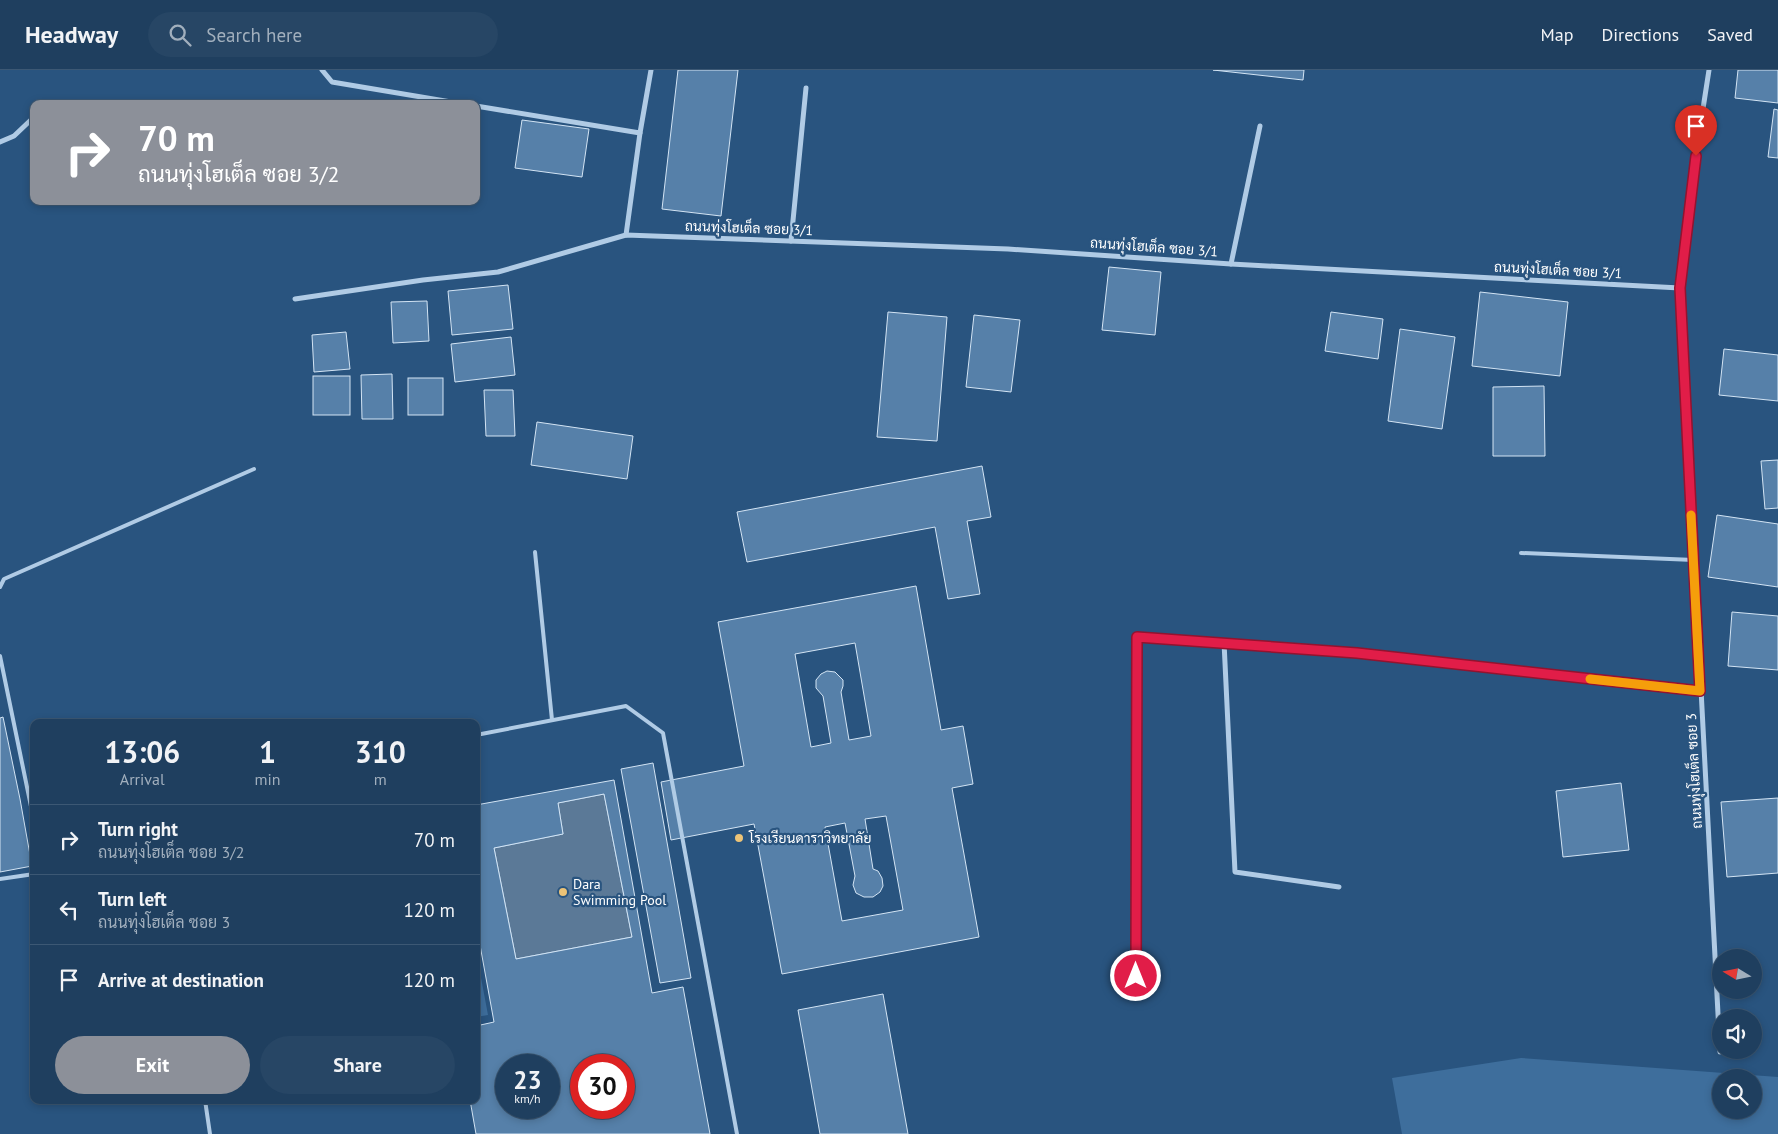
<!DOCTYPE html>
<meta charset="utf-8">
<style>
:root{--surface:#1f3f5f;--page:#274665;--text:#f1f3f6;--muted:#a1afbd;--line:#3c5874;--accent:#8c9099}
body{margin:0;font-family:"PT Sans",Sarabun,sans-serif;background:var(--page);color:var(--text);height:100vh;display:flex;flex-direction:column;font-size:19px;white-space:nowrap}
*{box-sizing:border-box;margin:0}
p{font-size:16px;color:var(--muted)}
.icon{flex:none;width:28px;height:28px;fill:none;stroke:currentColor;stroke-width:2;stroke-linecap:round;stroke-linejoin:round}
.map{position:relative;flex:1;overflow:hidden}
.drawer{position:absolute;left:30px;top:649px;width:450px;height:385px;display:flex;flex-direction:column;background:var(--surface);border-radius:10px;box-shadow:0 2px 8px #0003,0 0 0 1px var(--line)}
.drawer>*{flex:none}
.hud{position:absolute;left:30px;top:30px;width:450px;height:105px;border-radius:10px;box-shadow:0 2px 8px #0003,0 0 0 1px var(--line);background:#8c9099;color:#fff;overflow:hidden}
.needle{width:32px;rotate:280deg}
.buttons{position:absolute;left:1712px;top:879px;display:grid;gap:10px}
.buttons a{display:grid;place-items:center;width:50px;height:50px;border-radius:50%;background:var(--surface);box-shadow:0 2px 8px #0003,0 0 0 1px var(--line);font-size:25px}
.speed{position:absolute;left:495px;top:984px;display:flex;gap:10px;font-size:25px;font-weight:700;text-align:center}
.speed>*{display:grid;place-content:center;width:65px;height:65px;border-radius:50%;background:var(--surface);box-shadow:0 2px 8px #0003,0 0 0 1px var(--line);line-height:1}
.speed small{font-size:12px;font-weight:400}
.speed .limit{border:8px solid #d22;background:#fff;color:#111}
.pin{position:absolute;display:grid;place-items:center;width:42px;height:42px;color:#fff;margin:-51px -21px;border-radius:50% 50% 50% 0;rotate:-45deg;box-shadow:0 0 5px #0007}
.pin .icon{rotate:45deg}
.me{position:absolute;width:55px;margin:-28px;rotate:0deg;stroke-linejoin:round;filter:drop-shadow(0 0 4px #0008)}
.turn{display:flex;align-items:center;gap:18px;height:105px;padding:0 25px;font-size:22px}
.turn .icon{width:65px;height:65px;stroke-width:2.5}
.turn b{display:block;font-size:35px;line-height:42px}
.eta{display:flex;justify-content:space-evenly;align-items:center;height:85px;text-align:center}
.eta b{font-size:30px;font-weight:800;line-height:35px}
.cta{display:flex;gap:10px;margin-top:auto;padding:10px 25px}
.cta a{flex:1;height:58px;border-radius:30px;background:var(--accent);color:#fff;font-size:20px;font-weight:800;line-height:58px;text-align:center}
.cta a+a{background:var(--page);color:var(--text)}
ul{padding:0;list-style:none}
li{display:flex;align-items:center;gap:15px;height:70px;padding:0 25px;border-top:1px solid var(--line)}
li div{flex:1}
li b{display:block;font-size:19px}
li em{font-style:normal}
header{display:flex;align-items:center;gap:30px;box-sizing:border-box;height:70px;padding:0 25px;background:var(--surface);border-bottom:1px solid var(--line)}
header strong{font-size:24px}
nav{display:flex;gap:28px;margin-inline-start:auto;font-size:18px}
.search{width:350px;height:45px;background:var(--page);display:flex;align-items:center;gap:12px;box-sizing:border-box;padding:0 18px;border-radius:28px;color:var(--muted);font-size:19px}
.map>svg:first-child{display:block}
</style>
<header>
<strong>Headway</strong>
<div class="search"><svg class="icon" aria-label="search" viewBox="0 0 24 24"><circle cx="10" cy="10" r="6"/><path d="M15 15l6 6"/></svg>Search here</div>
<nav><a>Map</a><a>Directions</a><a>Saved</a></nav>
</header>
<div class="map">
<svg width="1778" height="1064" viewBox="0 0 1778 1064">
<rect width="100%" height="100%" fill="#29547f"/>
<g fill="#3e6e9c" fill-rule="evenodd">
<path d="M476,881L488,945L476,947Z"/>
<path d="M1521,988L1778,1007V1064H1402L1392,1008ZM1721,1008H1754V1040H1721Z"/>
</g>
<path fill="#5b7997" stroke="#a5c7e5" d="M604,724L632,867L516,889L494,778L563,764L558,733Z"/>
<g fill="#5680a9" stroke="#d3e4f4" fill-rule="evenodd">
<path d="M678,0H738L721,146L662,139Z"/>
<path d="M1213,0H1304L1303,10Z"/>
<path d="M1738,0H1778V33L1735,28Z"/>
<path d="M1774,39L1778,40V88L1768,87Z"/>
<path d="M522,50L589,59L582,107L515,98Z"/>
<path d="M1109,197L1161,202L1155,265L1102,260Z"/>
<path d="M508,215L513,259L452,265L448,221Z"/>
<path d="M1480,222L1568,232L1560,306L1472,296Z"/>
<path d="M427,231L429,271L393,273L391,232Z"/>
<path d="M888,242L947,247L937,371L877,367Z"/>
<path d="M1331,242L1383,249L1378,289L1325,281Z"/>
<path d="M974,245L1020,250L1011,322L966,317Z"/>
<path d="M1400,259L1455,267L1442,359L1388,351Z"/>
<path d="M346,262L350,299L314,302L312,265Z"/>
<path d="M511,267L515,305L455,312L451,274Z"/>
<path d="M1724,279L1778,285V331L1719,325Z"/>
<path d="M392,304L393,349H362L361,305Z"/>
<rect x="313" y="306" width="37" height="39"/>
<rect x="408" y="308" width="35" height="37"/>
<path d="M1544,316L1545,386H1493V317Z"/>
<path d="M484,320H513L515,366H486Z"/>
<path d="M537,352L633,366L627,409L531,395Z"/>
<path d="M1778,390V438L1765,439L1761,391Z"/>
<path d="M982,396L991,447L967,451L980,524L948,529L935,457L747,492L737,442Z"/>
<path d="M1717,445L1778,454V517L1708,507Z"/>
<path d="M916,516L941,660L963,656L973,714L952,718L979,867L782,904L754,754L671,770L661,712L744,696L718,552ZM855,573L871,666L849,670L841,622L843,616V610L835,602L827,601L821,604L816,610V618L823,626L831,673L811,677L795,584ZM886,746L903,840L842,851L825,757L845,753L855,806L853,815L856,823L864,827H873L880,822L883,816L882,808L878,801L873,799L865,749Z"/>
<path d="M1732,542L1778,546V600L1728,596Z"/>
<path d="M3,647L20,729L32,796L0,802V648Z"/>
<path d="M653,693L691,908L660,913L621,699Z"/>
<path d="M614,710L652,923L683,917L710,1064H476L470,1030H476V956L494,952L476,853V735ZM604,724L632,867L516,889L494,778L563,764L558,733ZM506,995H549V1038H506ZM581,995H624V1038H581Z"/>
<path d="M1621,713L1629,780L1563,787L1556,721Z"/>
<path d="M1778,728V803L1727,807L1721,732Z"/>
<path d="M883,924L908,1064H820L798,940Z"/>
</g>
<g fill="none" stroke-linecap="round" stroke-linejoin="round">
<g stroke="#b0cbe5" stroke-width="4">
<path d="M535,482L552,650"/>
<path d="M1521,483L1694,490"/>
<path d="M0,517L4,509L254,399"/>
<path d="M0,586L34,751"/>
<path d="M476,665L626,636L663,663L737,1064"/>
<path d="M0,809L34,804"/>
<path d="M205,1030L210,1064"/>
</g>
<g stroke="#b0cbe5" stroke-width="5">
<path d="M322,0L332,12L463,34"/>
<path d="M1709,0L1693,103L1680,218L1720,982"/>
<path d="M476,36L640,63"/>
<path d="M0,72L14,66L34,47"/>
<path d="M626,165L640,63L651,0"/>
<path d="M791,171L806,18"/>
<path d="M1231,194L1260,56"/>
<path d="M295,229L423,210L498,202L626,165L1008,179L1231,194L1680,218"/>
<path d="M1224,572L1235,802L1339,817"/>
<path d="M1136,926L1137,567L1357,583L1701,621"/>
</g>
</g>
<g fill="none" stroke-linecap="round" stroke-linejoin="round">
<defs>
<path id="route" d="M1136,906L1137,567L1357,583L1700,621L1680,218L1696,86"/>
</defs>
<use href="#route" stroke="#92132f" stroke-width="12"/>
<use href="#route" stroke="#e11d48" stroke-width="9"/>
<path stroke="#f59e0b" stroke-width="9" d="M1590,609L1700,621L1691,445"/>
</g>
<g fill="#ecc377" stroke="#29547f" stroke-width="2">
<circle cx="739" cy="768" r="5"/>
<circle cx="563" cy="822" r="5"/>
</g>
<g text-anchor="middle" stroke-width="4.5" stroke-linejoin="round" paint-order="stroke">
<g font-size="14" fill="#fff" stroke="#29547f">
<text transform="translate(749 158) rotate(2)" y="5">ถนนทุ่งโฮเต็ล ซอย 3/1</text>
<text transform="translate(1154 177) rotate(4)" y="5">ถนนทุ่งโฮเต็ล ซอย 3/1</text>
<text transform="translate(1558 200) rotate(3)" y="5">ถนนทุ่งโฮเต็ล ซอย 3/1</text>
<text transform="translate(1694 701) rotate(-93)" y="5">ถนนทุ่งโฮเต็ล ซอย 3</text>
</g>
<g font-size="14" fill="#fff" stroke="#29547f" text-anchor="start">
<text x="749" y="773">โรงเรียนดาราวิทยาลัย</text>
<text x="573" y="819">Dara<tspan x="573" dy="16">Swimming Pool</tspan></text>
</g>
</g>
</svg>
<div class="buttons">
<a><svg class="needle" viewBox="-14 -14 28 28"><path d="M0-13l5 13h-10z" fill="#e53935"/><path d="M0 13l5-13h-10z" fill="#a1afbd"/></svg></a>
<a><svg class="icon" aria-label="sound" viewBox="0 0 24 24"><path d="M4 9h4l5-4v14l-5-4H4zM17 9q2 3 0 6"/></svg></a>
<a><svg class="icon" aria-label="search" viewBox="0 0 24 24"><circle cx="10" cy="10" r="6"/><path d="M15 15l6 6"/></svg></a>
</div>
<div class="speed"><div>23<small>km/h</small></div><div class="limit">30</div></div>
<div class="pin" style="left:1696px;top:86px;background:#d93025"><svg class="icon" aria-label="arrive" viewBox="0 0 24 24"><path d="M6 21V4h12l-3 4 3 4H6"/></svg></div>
<svg class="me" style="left:1136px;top:906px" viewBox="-20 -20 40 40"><circle r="17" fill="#e11d48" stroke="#fff" stroke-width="3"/><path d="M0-11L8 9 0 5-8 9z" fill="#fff"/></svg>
<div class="hud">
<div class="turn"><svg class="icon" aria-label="right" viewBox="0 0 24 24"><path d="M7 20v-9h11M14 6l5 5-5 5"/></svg><div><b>70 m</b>ถนนทุ่งโฮเต็ล ซอย 3/2</div></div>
</div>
<section class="drawer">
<div class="eta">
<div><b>13:06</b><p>Arrival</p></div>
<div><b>1</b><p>min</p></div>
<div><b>310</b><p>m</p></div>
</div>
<ul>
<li><svg class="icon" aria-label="right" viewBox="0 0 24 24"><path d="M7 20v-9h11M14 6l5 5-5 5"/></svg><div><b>Turn right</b><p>ถนนทุ่งโฮเต็ล ซอย 3/2</p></div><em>70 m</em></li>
<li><svg class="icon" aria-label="left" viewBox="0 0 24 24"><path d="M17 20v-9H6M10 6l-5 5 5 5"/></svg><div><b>Turn left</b><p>ถนนทุ่งโฮเต็ล ซอย 3</p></div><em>120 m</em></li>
<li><svg class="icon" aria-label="arrive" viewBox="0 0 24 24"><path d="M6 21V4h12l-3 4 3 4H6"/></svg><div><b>Arrive at destination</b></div><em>120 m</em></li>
</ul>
<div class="cta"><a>Exit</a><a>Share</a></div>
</section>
</div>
